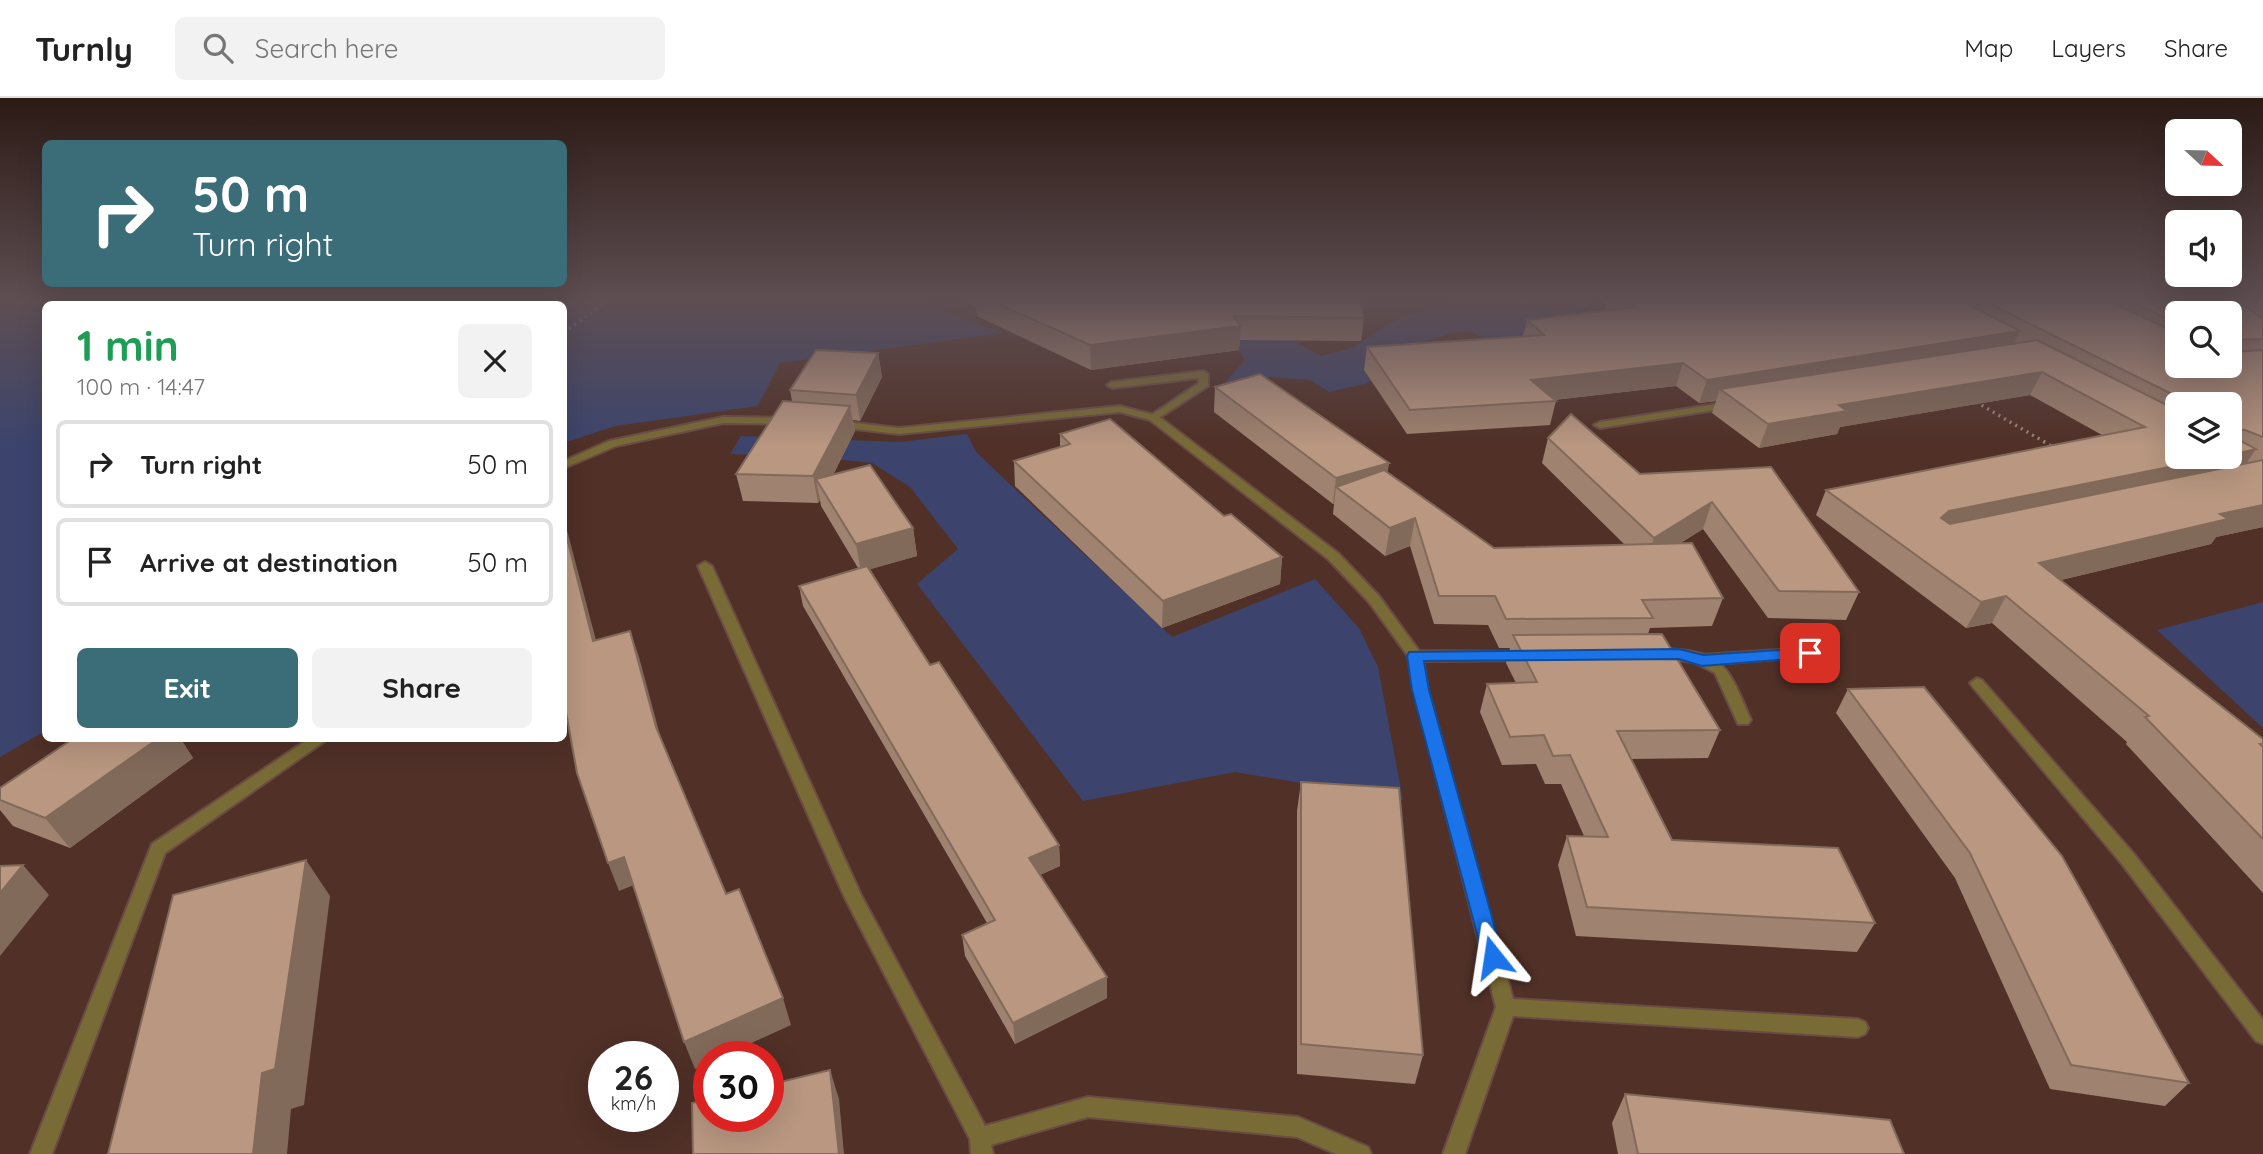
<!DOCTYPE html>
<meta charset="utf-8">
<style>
:root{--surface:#fff;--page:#f2f2f2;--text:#222;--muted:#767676;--line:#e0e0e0;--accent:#3a6d78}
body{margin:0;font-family:Quicksand,sans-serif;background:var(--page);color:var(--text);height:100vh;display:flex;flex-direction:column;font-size:26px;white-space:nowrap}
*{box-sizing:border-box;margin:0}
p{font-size:23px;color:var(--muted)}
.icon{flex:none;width:38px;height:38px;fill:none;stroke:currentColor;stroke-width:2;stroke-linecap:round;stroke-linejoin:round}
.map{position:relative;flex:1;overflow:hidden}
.panel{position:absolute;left:42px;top:203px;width:525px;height:441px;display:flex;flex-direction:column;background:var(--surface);border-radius:10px;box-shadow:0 7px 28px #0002}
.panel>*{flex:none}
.banner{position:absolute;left:42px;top:42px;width:525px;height:147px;border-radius:10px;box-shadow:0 7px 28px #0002;background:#3a6d78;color:#fff;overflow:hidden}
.needle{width:46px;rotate:112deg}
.buttons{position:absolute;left:2165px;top:21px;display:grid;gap:14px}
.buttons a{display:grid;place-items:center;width:77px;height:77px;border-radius:10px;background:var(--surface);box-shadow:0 7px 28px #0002;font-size:35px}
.speed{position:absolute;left:588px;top:943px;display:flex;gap:14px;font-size:35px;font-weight:700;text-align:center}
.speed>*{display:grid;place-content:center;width:91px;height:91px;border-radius:50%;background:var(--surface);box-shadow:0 7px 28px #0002;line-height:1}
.speed small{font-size:18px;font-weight:400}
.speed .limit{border:10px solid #d22;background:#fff;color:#111}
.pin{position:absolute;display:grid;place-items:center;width:60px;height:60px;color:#fff;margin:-30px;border-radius:14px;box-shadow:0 4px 10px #0006}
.me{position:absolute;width:77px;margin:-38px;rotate:345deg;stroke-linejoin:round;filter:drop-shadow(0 0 5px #0008)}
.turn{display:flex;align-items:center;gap:24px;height:147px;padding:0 35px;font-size:32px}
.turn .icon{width:91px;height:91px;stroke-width:2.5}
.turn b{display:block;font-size:49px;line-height:60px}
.round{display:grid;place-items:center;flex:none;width:74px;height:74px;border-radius:10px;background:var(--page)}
.summary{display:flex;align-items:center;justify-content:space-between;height:119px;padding:0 35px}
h1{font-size:42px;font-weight:800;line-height:52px;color:#1e9e55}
.button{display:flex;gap:14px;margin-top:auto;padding:14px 35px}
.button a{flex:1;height:80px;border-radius:10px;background:var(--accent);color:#fff;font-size:28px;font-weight:800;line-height:80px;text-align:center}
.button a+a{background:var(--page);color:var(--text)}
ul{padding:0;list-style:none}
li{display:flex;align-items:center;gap:21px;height:88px;margin:0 14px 10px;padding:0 21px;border:4px solid var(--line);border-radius:10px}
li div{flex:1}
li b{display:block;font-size:26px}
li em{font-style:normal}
header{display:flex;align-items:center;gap:42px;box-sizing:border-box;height:98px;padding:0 35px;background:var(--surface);border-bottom:2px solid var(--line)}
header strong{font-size:33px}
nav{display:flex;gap:38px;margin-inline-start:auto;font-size:24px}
.search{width:490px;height:63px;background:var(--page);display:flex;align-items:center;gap:18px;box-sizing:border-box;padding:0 24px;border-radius:10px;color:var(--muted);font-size:26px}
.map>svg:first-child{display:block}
</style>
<header>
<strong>Turnly</strong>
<div class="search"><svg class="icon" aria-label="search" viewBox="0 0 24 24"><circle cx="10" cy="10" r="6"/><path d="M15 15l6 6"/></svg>Search here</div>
<nav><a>Map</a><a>Layers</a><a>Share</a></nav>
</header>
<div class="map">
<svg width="2263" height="1056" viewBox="0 0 2263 1056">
<rect width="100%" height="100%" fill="#503027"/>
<g fill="#3c446d">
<path d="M0,201H920L949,216L1004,235L780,265L758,308L615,328L564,345V206H46L45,633L0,659Z"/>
<path d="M1508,201H1582L1591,207L1536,237L1497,248L1471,233L1451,235L1424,244L1399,272L1364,286L1329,294L1310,282L1269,279L1252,295L1217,293L1245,262L1220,227L1290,241L1321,258L1352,250L1387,227L1420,212L1454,205L1504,203Z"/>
<path d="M967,336L976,354L1172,539L1315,481L1359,530L1378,569L1403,702L1235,674L1083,703L917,486L958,451L910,389L872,365L806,358L730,356L741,338L900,344Z"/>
<path d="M2263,504V630L2157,532Z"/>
</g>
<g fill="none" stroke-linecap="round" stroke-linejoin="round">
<defs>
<g id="lane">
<path d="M1203,273L1208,276V288L1154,323L1148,320L1150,318L1199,285L1198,280L1112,290L1107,287L1112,284Z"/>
<path d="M1810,550L1815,552L1817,555L1815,558L1702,567L1695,562L1702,557Z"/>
</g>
<g id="street">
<path d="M1730,304L1735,307L1734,309L1600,330L1594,327L1600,324Z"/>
<path d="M1120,308L1158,318L1338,455L1379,498L1419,553L1530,554L1532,557L1525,562L1423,563L1428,592L1513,901L1858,921L1865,924L1868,930L1865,936L1858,939L1513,918L1465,1056H1443L1496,909L1414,592L1408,558L1369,504L1328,461L1150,322L1120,314L899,336L838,329L832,326L838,323L899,330Z"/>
<path d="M723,319L789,320L795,323L789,326L723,325L616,348L564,370V363L609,343Z"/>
<path d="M705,464L712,468L861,797L985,1028L1088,999L1298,1019L1368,1049L1371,1056H1336L1297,1039L1088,1019L991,1047L993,1056H971L970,1041L844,798L698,468Z"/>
<path d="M1658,551C1724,552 1727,566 1751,622L1748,626H1738L1715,575L1694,564L1653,559L1651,556Z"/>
<path d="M1977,580L1982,582L2134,756L2263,922V946L2256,943L2122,766L1972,588L1970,585Z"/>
<path d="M310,640H329L165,755L52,1056H30L152,746Z"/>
</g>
</defs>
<use href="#lane" stroke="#6a4c44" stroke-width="4"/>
<use href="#street" stroke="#6a4c44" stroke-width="4"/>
<g stroke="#9d827b" stroke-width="3.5" stroke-dasharray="2 4.5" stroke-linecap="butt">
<path d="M564,235L609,201"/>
<path d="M1976,304L2053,349"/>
</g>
<use href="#lane" fill="#796b35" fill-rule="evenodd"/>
<use href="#street" fill="#796b35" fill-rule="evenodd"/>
</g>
<g fill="#9f826f" fill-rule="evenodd">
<path d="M963,201H1359L1364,220L1361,243L1240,242L1239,252L1091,272L977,218L976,209L964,203Z"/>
<path d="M1607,201H2263V429L2216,439L2211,446L2061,482L2263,641V795L2126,646L2127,644L1992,525L1966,530L1816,417L1826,392L2102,337L2030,297L1840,329L1837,336L1759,350L1712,315L1716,303L1699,305L1676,288L1554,302L1556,303L1550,327L1407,336L1364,272L1367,249L1523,238L1527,222L1605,212H1604ZM2177,215H2230V268H2177ZM2177,306H2230V359H2177Z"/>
<path d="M878,255L882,279L860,323L853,322L855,333L833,377L913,430L917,458L870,471L930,567L1059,747L1060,768L1040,777L1107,900L1015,946L965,858L962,837L987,825L803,508L799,488L858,470L821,408L820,402L818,405L743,403L736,376L792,303L790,292Z"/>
<path d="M1215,289L1389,365L1387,374L1494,450L1625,447L1542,365L1548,340L1640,376L1771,369L1859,494L1846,522L1768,520L1703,431L1679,446L1723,500L1712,528L1650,530L1648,536L1720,632L1708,660L1631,661L1672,742L1875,825L1857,854L1576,838L1558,767L1567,738H1584L1561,686H1545L1536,666L1502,667L1480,614L1487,586L1516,585L1506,565L1510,550H1499L1488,527L1434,526L1410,448L1385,458L1333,416L1334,406H1333L1214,314Z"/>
<path d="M1060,336L1224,418L1282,459L1280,486L1162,530L1015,388L1014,363L1060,349Z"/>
<path d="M1848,591L2189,985L2165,1008L2050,991L1955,780L1836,615Z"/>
<path d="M74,640H180L193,660L70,750L13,728L0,712V690Z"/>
<path d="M1301,684L1423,957L1415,986L1297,976V713Z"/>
<path d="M1625,996L1904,1056H1618L1612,1025Z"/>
</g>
<g fill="#826a5a">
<path d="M1241,228L1239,252L1091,272L1090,247Z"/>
<path d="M2020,233L2009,256L1720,291L1716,303L1699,305L1707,282Z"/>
<path d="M878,255L882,279L860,323L856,297Z"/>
<path d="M1683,265L1676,288L1526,305L1531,282Z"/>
<path d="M2042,274L2030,297L1840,329L1837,336L1759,350L1768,326L1839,307Z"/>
<path d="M850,308L855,333L824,394L816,381L820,402L818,405L813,378Z"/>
<path d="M2256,351L2239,376L1936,438L1941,420L1949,413L2219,359H2230V357Z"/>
<path d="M1389,365L1385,392L1336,389L1334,406H1333L1336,380Z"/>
<path d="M1712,404L1703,431L1645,466L1654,440Z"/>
<path d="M2263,407V429L2216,439L2211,446L2024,491L2039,465L2220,416Z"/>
<path d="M1415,420L1410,448L1385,458L1390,430Z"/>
<path d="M564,424L568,436L603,569L593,543L564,428Z"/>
<path d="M913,430L917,458L861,474L856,446Z"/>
<path d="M1282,459L1280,486L1162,530L1163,503Z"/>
<path d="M2006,498L1992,525L1966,530L1981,504Z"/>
<path d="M630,533L639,559L665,656L656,629Z"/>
<path d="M159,640H180L193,660L70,750L45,720Z"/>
<path d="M1059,747L1060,768L1030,781L1029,760Z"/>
<path d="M624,759L634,787L619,793L608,765Z"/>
<path d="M306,762L330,798L304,1007L291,1011L287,1056H253L262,975Z"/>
<path d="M23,767L49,797L0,858V795Z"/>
<path d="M1107,879V900L1015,946L1013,925Z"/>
<path d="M783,900L791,927L721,959H709V964L695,971L684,944Z"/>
<path d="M830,972L839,1001L844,1056H839Z"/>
</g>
<g fill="#b99781" stroke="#826a5a" stroke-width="2">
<path d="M987,201H1359L1364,220L1233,218L1241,228L1090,247Z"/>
<path d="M1624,201H1958L2020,233L1707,282L1683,265L1531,282L1556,303L1410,312L1367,249L1544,237L1527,222L1635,209Z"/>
<path d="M1980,201H2104L2177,235V268H2230V254L2263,252V339L2245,332H2230V306H2192Z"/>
<path d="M2125,201H2241V205L2263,221V241L2230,242V215H2177V225Z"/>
<path d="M2252,201H2263V208Z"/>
<path d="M2037,242L2177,312V359H2219L1949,413L1941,420L1950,426L2263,362V407L2220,416L2228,421L2039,465L2263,641V646H2260L2263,649V741L2145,619L2149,618L2006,498L1981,504L1826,392L2145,329L2042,274L1839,307L1847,313L1768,326L1720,291Z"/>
<path d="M816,252L878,255L856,297L790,292Z"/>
<path d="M1260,276L1389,365L1336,380L1215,289Z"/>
<path d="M783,303L850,308L813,378L736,376Z"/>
<path d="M1571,316L1640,376L1771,369L1859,494L1779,493L1712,404L1654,440L1548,340Z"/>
<path d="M1110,321L1224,418L1231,416L1282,459L1163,503L1014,363L1070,346L1060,336Z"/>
<path d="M2230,337L2256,351L2230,357Z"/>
<path d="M870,367L913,430L856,446L816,381Z"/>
<path d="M1384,372L1494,450L1692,445L1723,500L1642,502L1653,520L1506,521L1495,498H1439L1415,420L1390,430L1336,389Z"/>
<path d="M564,428L593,543L630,533L656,629L726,796L739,791L783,900L684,944L624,759L608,765L577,675L564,603Z"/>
<path d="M867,468L930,567L939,564L1059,747L1029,760L1107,879L1013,925L962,837L995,822L799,488Z"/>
<path d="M1662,536L1720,632L1617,633L1672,742L1838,750L1875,825L1587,809L1567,738L1608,739L1570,657L1553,658L1544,637L1510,639L1487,586L1537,584L1513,537Z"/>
<path d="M1924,589L2062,758L2189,985L2071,967L1970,755L1848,591Z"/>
<path d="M74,640H159L45,720L0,702V690Z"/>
<path d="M1301,684L1399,690L1423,957L1301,946Z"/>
<path d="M306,762L275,971L262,975L253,1056H108L173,797Z"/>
<path d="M23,767L0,795V768Z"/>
<path d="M830,972L839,1056H693L692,1005L709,1001V1018H768V987Z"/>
<path d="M1625,996L1890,1022L1904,1056H1638Z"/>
</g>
<linearGradient id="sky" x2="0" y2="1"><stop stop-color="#2c1a15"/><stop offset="0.58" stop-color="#5e4e52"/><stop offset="1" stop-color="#5e4e52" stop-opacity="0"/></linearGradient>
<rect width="2263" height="348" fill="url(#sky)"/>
<path fill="#1a73e8" stroke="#114b97" stroke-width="2" d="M1810,550L1818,555L1816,559L1702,568L1679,561L1424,563L1429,592L1503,859L1500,866L1493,868L1485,866L1412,592L1407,558L1409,554L1679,551L1703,557Z"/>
</svg>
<div class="buttons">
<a><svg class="needle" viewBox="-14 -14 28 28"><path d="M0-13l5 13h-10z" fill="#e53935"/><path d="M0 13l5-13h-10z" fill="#767676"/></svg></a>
<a><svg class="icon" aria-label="sound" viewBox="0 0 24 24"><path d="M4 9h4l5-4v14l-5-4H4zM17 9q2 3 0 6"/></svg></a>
<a><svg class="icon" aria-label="search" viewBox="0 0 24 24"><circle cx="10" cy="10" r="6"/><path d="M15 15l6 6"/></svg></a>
<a><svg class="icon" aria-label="layers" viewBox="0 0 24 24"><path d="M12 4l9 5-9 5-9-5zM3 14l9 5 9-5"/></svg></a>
</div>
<div class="speed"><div>26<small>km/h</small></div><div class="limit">30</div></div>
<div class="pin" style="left:1810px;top:555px;background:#d93025"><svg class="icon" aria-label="arrive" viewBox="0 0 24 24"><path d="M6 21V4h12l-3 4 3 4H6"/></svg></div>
<svg class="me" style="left:1493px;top:859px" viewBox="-20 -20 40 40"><path d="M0-17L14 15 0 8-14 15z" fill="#1a73e8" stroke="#fff" stroke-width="4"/></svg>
<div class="banner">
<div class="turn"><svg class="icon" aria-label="right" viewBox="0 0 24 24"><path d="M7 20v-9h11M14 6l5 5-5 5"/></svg><div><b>50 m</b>Turn right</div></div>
</div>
<section class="panel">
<div class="summary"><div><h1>1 min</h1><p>100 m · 14:47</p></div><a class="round"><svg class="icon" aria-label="close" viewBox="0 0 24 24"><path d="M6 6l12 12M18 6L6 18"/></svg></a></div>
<ul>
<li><svg class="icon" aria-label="right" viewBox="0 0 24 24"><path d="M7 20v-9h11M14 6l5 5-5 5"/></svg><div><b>Turn right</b></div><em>50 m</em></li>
<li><svg class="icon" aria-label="arrive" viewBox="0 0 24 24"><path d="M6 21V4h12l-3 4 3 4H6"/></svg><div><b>Arrive at destination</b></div><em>50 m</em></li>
</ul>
<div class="button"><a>Exit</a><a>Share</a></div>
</section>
</div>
